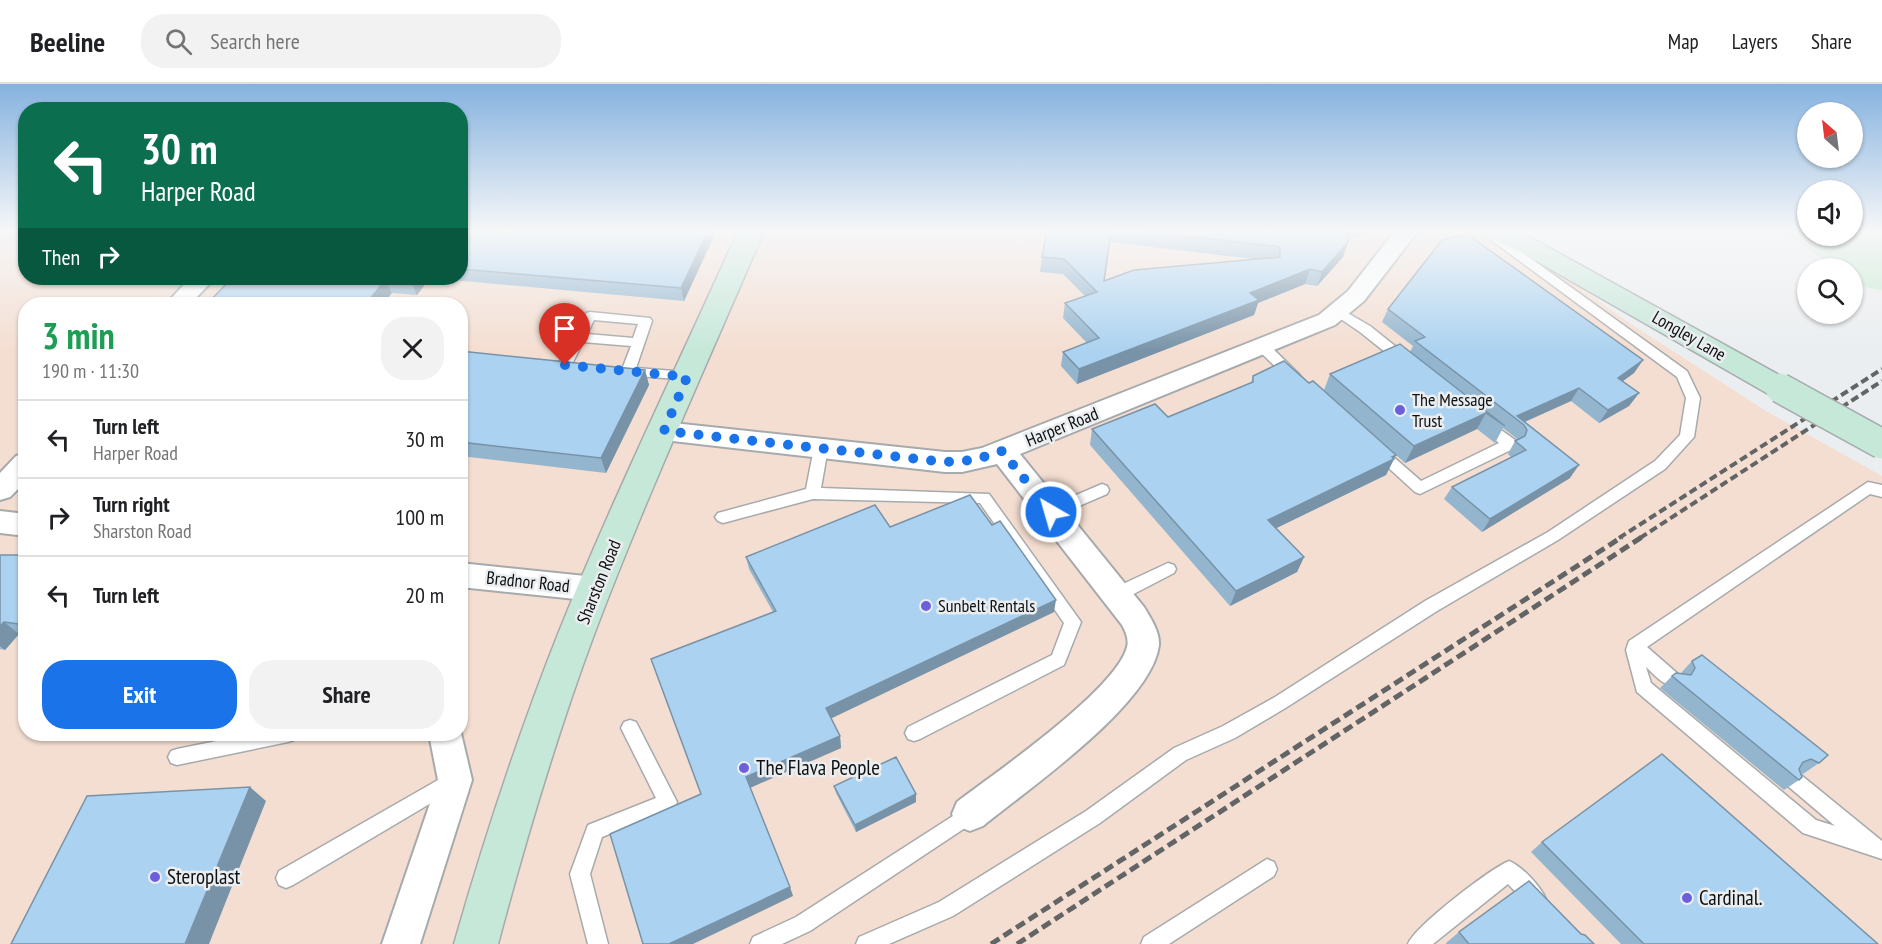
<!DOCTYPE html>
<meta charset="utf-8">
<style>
:root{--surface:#fff;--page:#f2f2f2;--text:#202124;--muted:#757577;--line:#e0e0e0;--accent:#1a73e8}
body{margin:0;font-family:"PT Sans Narrow",sans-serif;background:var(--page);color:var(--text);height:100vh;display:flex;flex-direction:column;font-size:22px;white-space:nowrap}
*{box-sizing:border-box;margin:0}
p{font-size:20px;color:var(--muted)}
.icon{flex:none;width:33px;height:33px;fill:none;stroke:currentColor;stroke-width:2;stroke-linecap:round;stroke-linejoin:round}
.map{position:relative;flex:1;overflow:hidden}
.drawer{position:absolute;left:18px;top:213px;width:450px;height:444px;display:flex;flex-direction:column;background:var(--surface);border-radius:24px;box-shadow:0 2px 4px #0004}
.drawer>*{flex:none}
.top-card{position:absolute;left:18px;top:18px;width:450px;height:183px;border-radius:24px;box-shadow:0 2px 4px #0004;background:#0b6e4f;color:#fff;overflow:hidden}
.needle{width:39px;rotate:332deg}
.fabs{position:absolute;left:1797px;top:18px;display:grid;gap:12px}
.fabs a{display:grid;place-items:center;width:66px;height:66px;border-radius:50%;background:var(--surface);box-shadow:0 2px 4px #0004;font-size:30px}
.pin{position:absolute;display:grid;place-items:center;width:51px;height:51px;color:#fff;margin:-62px -26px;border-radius:50% 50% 50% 0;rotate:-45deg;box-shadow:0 0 6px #0007}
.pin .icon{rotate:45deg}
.me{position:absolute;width:66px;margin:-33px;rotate:322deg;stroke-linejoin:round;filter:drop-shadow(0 0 4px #0008)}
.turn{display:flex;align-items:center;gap:21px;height:126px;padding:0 24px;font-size:27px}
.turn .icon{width:78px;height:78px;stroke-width:2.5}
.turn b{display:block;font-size:42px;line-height:51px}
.then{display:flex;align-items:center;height:57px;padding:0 24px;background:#0003;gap:12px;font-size:22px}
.round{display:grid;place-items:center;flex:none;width:63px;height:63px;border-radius:24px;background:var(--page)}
.headline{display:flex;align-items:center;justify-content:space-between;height:102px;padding:0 24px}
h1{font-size:36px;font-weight:600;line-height:45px;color:#1e9e55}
.primary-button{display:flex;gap:12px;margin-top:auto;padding:12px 24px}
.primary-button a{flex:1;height:69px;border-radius:24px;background:var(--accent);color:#fff;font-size:24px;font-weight:600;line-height:69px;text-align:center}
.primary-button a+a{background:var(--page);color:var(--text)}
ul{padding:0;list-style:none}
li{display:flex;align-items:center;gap:18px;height:78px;padding:0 24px;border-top:2px solid var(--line)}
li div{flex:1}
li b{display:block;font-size:22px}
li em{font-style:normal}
header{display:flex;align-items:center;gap:36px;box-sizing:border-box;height:84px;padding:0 30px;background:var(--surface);border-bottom:2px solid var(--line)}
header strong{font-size:28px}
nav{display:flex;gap:33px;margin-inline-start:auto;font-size:21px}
.search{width:420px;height:54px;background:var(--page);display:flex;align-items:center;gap:15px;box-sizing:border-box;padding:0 21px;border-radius:24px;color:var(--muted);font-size:22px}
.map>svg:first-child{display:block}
</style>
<header>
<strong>Beeline</strong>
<div class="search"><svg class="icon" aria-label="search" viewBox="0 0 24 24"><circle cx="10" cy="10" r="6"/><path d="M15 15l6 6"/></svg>Search here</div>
<nav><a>Map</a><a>Layers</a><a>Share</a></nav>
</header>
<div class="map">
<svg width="1882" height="860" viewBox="0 0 1882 860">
<rect width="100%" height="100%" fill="#ebeef0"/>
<path fill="#f4ded1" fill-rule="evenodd" d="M0,147H25L26,194H460L461,147H1471L1548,181L1631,240L1766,327L1882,392V860H0ZM26,220H460V650H26Z"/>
<path fill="#c7e9d0" d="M1784,147H1807L1808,152H1852L1853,147H1882V206L1858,202L1853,198L1852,184H1834Z"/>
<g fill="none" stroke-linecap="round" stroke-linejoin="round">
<defs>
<g id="lane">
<path d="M1479,147H1493L1687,287L1700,314L1694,353L1665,385L1558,456L1437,527L1287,623L1235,654L1186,676L1100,739L953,832L889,860H856L859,853L939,818L1086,727L1174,664L1223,642L1275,613L1425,517L1548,448L1655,377L1680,351L1686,314L1677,293Z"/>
<path d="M1339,224L1370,242L1410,274L1412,277L1410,280H1400L1360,248L1335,231L1333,228L1335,225Z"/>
<path d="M590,228L650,234L652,237L636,284L687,288L692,290L694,293L692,296L623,291L621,288L631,262L583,258L570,284H560L558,281L586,229ZM594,236L638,240L633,254L587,250Z"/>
<path d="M1262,258L1267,259L1299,290L1301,293L1299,296H1289L1257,265L1256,262L1257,259Z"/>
<path d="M1483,333L1515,356L1517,360L1515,364L1420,410L1415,408L1370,367L1372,363H1382L1421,397L1499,359L1478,341L1476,338Z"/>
<path d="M821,359L828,364L821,404L989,410L1081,538L1064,581L920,655L914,657L908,655L905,649L908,643L1052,571L1064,539L980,419L813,415L723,439L718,437L715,433L718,429L806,405L814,364Z"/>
<path d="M1868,398L1882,401V413L1870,410L1647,563L1678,590L1681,595L1678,600C1665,605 1655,591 1646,583L1651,599L1816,736L1835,742L1789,703L1786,697L1789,691L1795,688L1801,691L1882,757V775L1803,749L1637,608L1626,566L1629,557Z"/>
<path d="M1102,400L1107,402L1109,406L1107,410L1051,434L1046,432L1044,428L1046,424Z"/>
<path d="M1168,479L1174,481L1176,485L1174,489L1122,516L1116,518L1110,516L1108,511L1110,506Z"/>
<path d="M630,636L636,638L677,718L675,724L602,753L590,790L608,860H588L570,790L588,741L656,714L621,644L624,638Z"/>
<path d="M251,650H297L294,656L288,658L177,681L171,679L168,673L171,667L177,665Z"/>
<path d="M452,688L458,691L461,697L458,703L293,801L286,804L279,801L276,794L279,787Z"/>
<path d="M970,721L977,724L979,730L977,736L810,847L782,860H750L753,853L796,833Z"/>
<path d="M1267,775L1274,778L1277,785L1274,792L1169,860H1141L1144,853Z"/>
<path d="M1509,777C1523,783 1540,802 1546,815L1543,822L1536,825L1529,822L1508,800L1433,860H1408C1415,842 1490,785 1509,777Z"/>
</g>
<g id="street">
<path d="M1395,147H1418L1364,217L1335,241L1020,370L1144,523C1150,533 1160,548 1159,561C1152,620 1028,705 983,742L970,747L957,742L952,730L957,718C995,689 1116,606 1127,563C1129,556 1126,548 1122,541L997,380L962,388H945L664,356L655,354L651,347L655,340L664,338L945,368H962L982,364L1319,231L1348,207Z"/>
<path d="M190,194H215L190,220H166Z"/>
<path d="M26,369V397L10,413L0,416V389L16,372Z"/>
<path d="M0,427L26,430V452L0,449Z"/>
<path d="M460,479L595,493L606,496L610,505L606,514L595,517L460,503Z"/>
<path d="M460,645L472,696L420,860H382L438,696L429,650H460Z"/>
</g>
<g id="secondary">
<path d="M738,147H764C707,280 646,413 595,548C557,650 526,755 498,860H454C484,755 518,651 558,550C613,413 678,281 738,147Z"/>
<path d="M1482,147H1516L1535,156L1790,297L1795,304L1790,311L1780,314L1770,311L1517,166L1486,152Z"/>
</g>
</defs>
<use href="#lane" stroke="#a7aaac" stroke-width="3"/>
<use href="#street" stroke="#a7aaac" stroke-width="4"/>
<use href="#secondary" stroke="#a7aaac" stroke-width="3"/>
<use href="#lane" fill="#fff" fill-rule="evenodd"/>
<use href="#street" fill="#fff" fill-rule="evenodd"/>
<use href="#secondary" fill="#c6e8d9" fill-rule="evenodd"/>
<g stroke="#626465" stroke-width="4" stroke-dasharray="8 4" stroke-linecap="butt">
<path d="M1619,454L1882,285"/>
<path d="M1640,454L1882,297"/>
</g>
<g stroke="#626465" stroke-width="5" stroke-dasharray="10 5" stroke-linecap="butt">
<path d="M991,860L1622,453"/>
<path d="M1017,860L1642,453"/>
</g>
<defs>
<path id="secondary-bridge" d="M1780,304L1882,360"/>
</defs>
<use href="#secondary-bridge" stroke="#a7aaac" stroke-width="32" stroke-linecap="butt"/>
<use href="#secondary-bridge" stroke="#c6e8d9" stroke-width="29"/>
</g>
<g fill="#93b5ce" fill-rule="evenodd">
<path d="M460,147H713L714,152L684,217L430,194L417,211L221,196L219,194H460Z"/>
<path d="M1047,147H1365L1357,154L1347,153L1348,158L1343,173L1317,202L1305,200L1258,219L1254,231L1077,300L1061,282L1063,268L1087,259L1063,234L1065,219L1085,212L1063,190L1040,188L1042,173ZM1110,158L1253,175L1104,197Z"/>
<path d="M1388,225L1643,276L1634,289L1623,297L1639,309L1629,322L1599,339L1571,317L1525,338L1570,394L1482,448L1444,415L1452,403L1511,373L1508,370L1515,357L1517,356L1516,354L1503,344L1495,359L1477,345L1405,379L1324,306L1330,290L1410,268L1413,262L1382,238Z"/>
<path d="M460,267L645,286L649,301L606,389L460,372Z"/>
<path d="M1253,292L1309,299L1396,371L1386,391L1276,444L1304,473L1297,488L1230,522L1090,361L1092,345L1168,333L1251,299Z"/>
<path d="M890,443L1054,528L831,634L840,652L841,664L750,703L793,812L701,710L773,528L749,485L746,473Z"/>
<path d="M0,471H26V551L19,550L5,566L0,565Z"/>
<path d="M1692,577L1819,679L1803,690L1800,688L1799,696L1784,706L1660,604L1672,592L1680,590Z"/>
<path d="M834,702L916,718L856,748L836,709Z"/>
<path d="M1542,758L1878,860H1621L1531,768Z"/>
<path d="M1459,848L1581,850L1594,860H1446V859Z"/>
</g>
<g fill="#7893a8">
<path d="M708,147H713L714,152L684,217L681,204Z"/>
<path d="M1360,147H1365L1357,154Z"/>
<path d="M1348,158L1343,173L1317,202L1322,188Z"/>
<path d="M1310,185L1305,200L1258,219L1254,231L1077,300L1079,285L1250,209Z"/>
<path d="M414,194H430L417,211L411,198Z"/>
<path d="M385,196L392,209L383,220H366Z"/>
<path d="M1643,276L1634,289L1609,307L1618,294Z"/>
<path d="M645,286L649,301L606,389L601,374Z"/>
<path d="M1579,304L1571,317L1522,339L1517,332Z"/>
<path d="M1639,309L1629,322L1599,339L1608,326Z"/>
<path d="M1486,329L1477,345L1405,379L1414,362Z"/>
<path d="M1396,371L1386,391L1262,451L1268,436Z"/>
<path d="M1579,381L1570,394L1482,448L1490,435Z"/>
<path d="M1304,473L1297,488L1230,522L1236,507Z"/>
<path d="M1056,516L1054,528L828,636L826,624Z"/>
<path d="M4,538L19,550L5,566L0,562V542Z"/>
<path d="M840,652L841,664L750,704L746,693Z"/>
<path d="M250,703L266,717L209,860H185Z"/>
<path d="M916,710V718L856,748L855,741Z"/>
<path d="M790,803L793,812L693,860H669Z"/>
</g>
<g fill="#abd2f0" stroke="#7893a8" stroke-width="1.5">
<path d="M460,147H708L681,204L460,185Z"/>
<path d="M1047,147H1111L1104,197L1134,186L1280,173V163L1144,147H1347L1348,158L1322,188L1310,185L1250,209L1259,216L1079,285L1063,268L1099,254L1065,219L1097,208L1064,175L1042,173Z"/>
<path d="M1467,150L1643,276L1618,294L1639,309L1608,326L1579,304L1517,332L1579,381L1490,435L1452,403L1526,366L1515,357L1525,352L1527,346L1524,341L1415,257L1425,253L1388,225L1442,156Z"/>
<path d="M232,194H414L411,198L385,196L366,220H207Z"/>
<path d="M1400,260L1505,342L1486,329L1414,362L1330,290Z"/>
<path d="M460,267L645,286L601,374L460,358Z"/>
<path d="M1284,277L1309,299L1313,297L1396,371L1392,373L1394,375L1268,436L1304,473L1236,507L1092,345L1155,320L1168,333L1253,298V292Z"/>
<path d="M970,411L992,441L1000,437L1056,516L826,624L840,652L746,693L790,803L669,860H643L610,750L701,710L651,575L776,527L746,473L875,421L890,443Z"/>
<path d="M0,471H26V541L4,538L0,542Z"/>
<path d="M1702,571L1828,671L1819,679L1811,675L1803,678L1799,685L1802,693L1799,696L1672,592L1676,589L1691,591L1695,584L1692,577Z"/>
<path d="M1662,670L1878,860H1644L1542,758Z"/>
<path d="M896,673L916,710L855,741L834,702Z"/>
<path d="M250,703L185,860H11L87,712Z"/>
<path d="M1529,797L1581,850L1585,851L1594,860H1469L1459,848Z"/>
</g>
<linearGradient id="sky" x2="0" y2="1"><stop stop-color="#85b2df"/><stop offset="0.55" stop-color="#f6f7f8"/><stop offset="1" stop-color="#f6f7f8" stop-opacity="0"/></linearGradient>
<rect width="1882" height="267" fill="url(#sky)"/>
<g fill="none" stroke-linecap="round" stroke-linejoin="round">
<path stroke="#1a73e8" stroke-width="10" stroke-dasharray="0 18" d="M565,281L687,293L664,347L945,378L974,376L1002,367L1051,428"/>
</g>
<g fill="#6b60da" stroke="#ebeef0" stroke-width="2">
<circle cx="1400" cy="326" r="6"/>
<circle cx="926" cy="522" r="6"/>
<circle cx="744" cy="684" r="6"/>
<circle cx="155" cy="793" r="6"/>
<circle cx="1687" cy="814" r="6"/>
</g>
<g text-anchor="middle" stroke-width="5" stroke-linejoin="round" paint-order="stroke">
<g font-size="18" fill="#0f1011" stroke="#ebeef0">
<text transform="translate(1689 252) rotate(30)" y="6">Longley Lane</text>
<text transform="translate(1062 343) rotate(-22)" y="6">Harper Road</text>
<text transform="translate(528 498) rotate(6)" y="6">Bradnor Road</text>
<text transform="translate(599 498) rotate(-68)" y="6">Sharston Road</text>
</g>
<g font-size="18" fill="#0f1011" stroke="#ebeef0" text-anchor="start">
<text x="1412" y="322">The Message<tspan x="1412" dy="21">Trust</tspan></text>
<text x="938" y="528">Sunbelt Rentals</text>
</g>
<g font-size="21" fill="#0f1011" stroke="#ebeef0" text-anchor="start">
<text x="756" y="691">The Flava People</text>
<text x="167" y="800">Steroplast</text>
<text x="1699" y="821">Cardinal.</text>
</g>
</g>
</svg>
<div class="fabs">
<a><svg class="needle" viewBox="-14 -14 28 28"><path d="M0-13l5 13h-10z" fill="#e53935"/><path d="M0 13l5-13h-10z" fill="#757577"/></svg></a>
<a><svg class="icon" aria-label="sound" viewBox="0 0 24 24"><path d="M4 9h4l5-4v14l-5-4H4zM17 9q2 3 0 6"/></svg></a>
<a><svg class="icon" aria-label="search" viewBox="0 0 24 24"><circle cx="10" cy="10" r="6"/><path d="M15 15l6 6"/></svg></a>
</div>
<div class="pin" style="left:565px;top:281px;background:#d93025"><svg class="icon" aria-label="arrive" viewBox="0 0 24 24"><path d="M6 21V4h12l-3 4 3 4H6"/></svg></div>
<svg class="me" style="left:1051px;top:428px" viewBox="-20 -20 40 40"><circle r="17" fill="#1a73e8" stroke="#fff" stroke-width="3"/><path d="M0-11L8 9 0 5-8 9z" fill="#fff"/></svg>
<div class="top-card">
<div class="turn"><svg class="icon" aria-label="left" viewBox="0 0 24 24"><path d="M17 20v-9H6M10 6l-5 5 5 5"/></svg><div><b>30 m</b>Harper Road</div></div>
<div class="then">Then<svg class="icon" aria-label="right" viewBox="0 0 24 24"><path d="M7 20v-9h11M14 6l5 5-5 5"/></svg></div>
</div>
<section class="drawer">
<div class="headline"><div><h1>3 min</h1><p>190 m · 11:30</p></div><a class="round"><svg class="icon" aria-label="close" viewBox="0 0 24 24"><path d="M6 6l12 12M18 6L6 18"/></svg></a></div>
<ul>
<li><svg class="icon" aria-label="left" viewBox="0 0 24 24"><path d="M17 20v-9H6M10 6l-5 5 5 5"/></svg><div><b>Turn left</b><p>Harper Road</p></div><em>30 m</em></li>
<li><svg class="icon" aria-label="right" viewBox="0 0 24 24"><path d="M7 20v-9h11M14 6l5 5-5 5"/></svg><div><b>Turn right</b><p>Sharston Road</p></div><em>100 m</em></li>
<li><svg class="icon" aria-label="left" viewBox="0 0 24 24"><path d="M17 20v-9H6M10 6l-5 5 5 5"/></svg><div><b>Turn left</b></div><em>20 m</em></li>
</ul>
<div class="primary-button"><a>Exit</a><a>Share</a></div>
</section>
</div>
